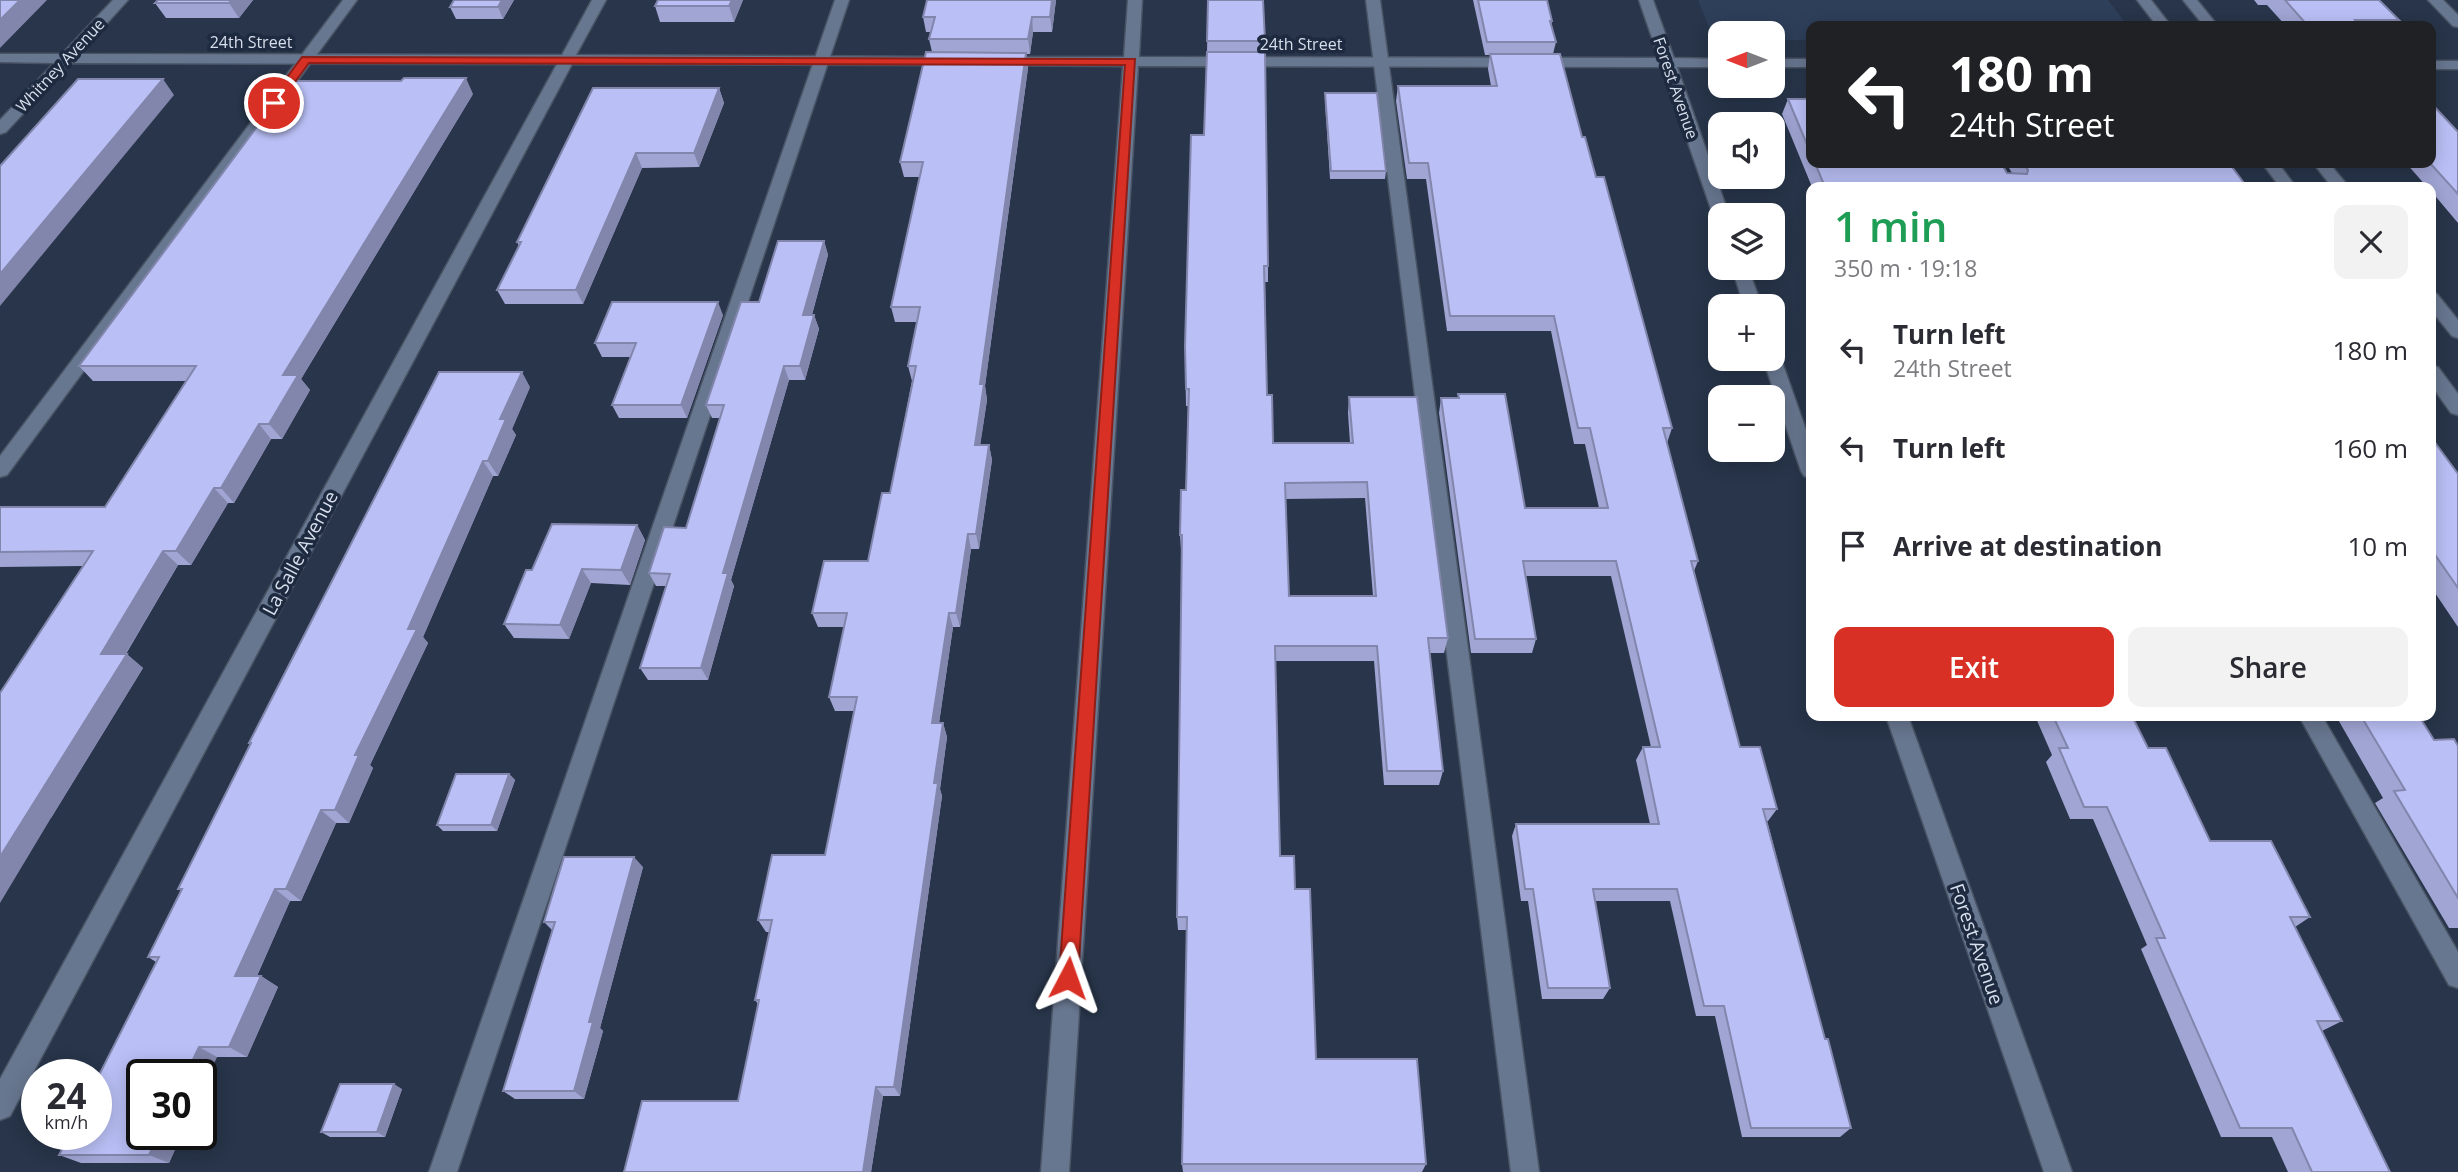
<!DOCTYPE html>
<meta charset="utf-8">
<style>
:root{--surface:#fff;--page:#f2f2f3;--text:#2b2b33;--muted:#7c7c81;--accent:#d93025}
body{margin:0;font-family:"Open Sans",sans-serif;background:var(--page);color:var(--text);height:100vh;display:flex;flex-direction:column;font-size:26px;white-space:nowrap}
*{box-sizing:border-box;margin:0}
p{font-size:23px;color:var(--muted)}
.icon{flex:none;width:38px;height:38px;fill:none;stroke:currentColor;stroke-width:2;stroke-linecap:round;stroke-linejoin:round}
.map{position:relative;flex:1;overflow:hidden}
.side{position:absolute;left:1806px;top:182px;width:630px;height:539px;display:flex;flex-direction:column;background:var(--surface);border-radius:14px;box-shadow:0 4px 18px #0003}
.side>*{flex:none}
.guide{position:absolute;left:1806px;top:21px;width:630px;height:147px;border-radius:14px;box-shadow:0 4px 18px #0003;background:#202124;color:#fff;overflow:hidden}
.needle{width:46px;rotate:270deg}
.controls{position:absolute;left:1708px;top:21px;display:grid;gap:14px}
.controls a{display:grid;place-items:center;width:77px;height:77px;border-radius:14px;background:var(--surface);box-shadow:0 4px 18px #0003;font-size:35px}
.speed{position:absolute;left:21px;top:1059px;display:flex;gap:14px;font-size:35px;font-weight:700;text-align:center}
.speed>*{display:grid;place-content:center;width:91px;height:91px;border-radius:50%;background:var(--surface);box-shadow:0 4px 18px #0003;line-height:1}
.speed small{font-size:18px;font-weight:400}
.speed .limit{border:4px solid #111;border-radius:10px;background:#fff;color:#111}
.pin{position:absolute;display:grid;place-items:center;width:60px;height:60px;color:#fff;margin:-30px;border:4px solid #fff;border-radius:50%;box-shadow:0 2px 7px #0007}
.me{position:absolute;width:77px;margin:-38px;rotate:4deg;stroke-linejoin:round;filter:drop-shadow(0 0 5px #0008)}
.turn{display:flex;align-items:center;gap:24px;height:147px;padding:0 28px;font-size:32px}
.turn .icon{width:91px;height:91px;stroke-width:2.5}
.turn b{display:block;font-size:49px;line-height:60px}
.round{display:grid;place-items:center;flex:none;width:74px;height:74px;border-radius:14px;background:var(--page)}
.summary{display:flex;align-items:center;justify-content:space-between;height:119px;padding:0 28px}
h1{font-size:42px;font-weight:600;line-height:52px;color:#1e9e55}
.primary-button{display:flex;gap:14px;margin-top:auto;padding:14px 28px}
.primary-button a{flex:1;height:80px;border-radius:14px;background:var(--accent);color:#fff;font-size:28px;font-weight:600;line-height:80px;text-align:center}
.primary-button a+a{background:var(--page);color:var(--text)}
ul{padding:0;list-style:none}
li{display:flex;align-items:center;gap:21px;height:98px;padding:0 28px}
li div{flex:1}
li b{display:block;font-size:26px}
li em{font-style:normal}
.map>svg:first-child{display:block}
</style>
<div class="map">
<svg width="2458" height="1172" viewBox="0 0 2458 1172">
<rect width="100%" height="100%" fill="#28354a"/>
<path fill="#2e3f5a" d="M1698,0H2108L2128,26H1811V40H1773V33H1720V40H1714Z"/>
<g fill="none" stroke-linecap="round" stroke-linejoin="round">
<defs>
<g id="lane">
<path d="M343,0H357L7,475L0,477V456Z"/>
<path d="M835,0H849L457,1172H429Z"/>
<path d="M1366,0H1380L1539,1172H1511Z"/>
<path d="M2428,0H2443L2458,15V27L2453,26Z"/>
<path d="M2299,716H2322L2458,952V988L2449,985Z"/>
</g>
<g id="street">
<path d="M113,0H128L79,54L562,55L592,0H606L576,55L952,57L959,61L952,65L572,64L10,1116L0,1120V1079L557,64L70,63L6,132L0,134V120L54,63L0,62V54H62Z"/>
<path d="M1128,0H1142L1139,57L1659,58L1639,0H1653L1674,58L1720,59V67H1677L1729,215H1720V220L1713,215L1662,67L1138,66L1069,1172H1041L1123,66L998,65L991,61L998,57H1124Z"/>
<path d="M2137,0H2151L2171,26H2157Z"/>
<path d="M2183,0H2197L2218,26H2204Z"/>
<rect x="1773" y="59" width="38" height="8"/>
<rect x="2431" y="61" width="27" height="8"/>
<path d="M2262,163H2278L2296,187H2280Z"/>
<path d="M2313,163H2329L2349,187H2332Z"/>
<path d="M1732,268H1748L1762,306H1744Z"/>
<path d="M2431,292L2437,294L2458,320V338L2452,336L2431,310Z"/>
<path d="M1773,353L1781,359L1811,444V478L1804,476L1801,471L1763,359H1773Z"/>
<path d="M2431,366L2438,367L2458,394V415L2451,413L2431,385Z"/>
<path d="M1886,716H1908L2072,1172H2044Z"/>
</g>
</defs>
<use href="#lane" stroke="#485364" stroke-width="3"/>
<use href="#street" stroke="#485364" stroke-width="3"/>
<use href="#lane" fill="#687790" fill-rule="evenodd"/>
<use href="#street" fill="#687790" fill-rule="evenodd"/>
</g>
<g fill="#a0a5d4" fill-rule="evenodd">
<path d="M253,0L239,18H166L155,3Z"/>
<path d="M514,0L503,19H456L450,7Z"/>
<path d="M658,0H743L734,22H660L655,6Z"/>
<path d="M1056,0L1052,32H1033L1030,54H1026L1028,68L985,386L987,400L980,445H989L992,460L979,549H971L960,627H953L939,723H943L947,737L940,789L942,796L900,1096H883L871,1172H624L738,1101L758,1004L755,1000L770,932H766L758,920L825,855L854,711H835L829,697L844,627H818L812,613L868,561L890,493L912,381L908,366L917,322H895L891,307L920,177H904L900,162L932,52L929,39L931,32H926L923,17Z"/>
<path d="M1208,0L1265,41L1268,266V282H1265L1267,395L1273,443H1350L1348,413L1349,397L1448,638L1444,653H1430L1443,771L1439,785H1384L1374,661H1275L1280,856L1295,889L1316,1059L1426,1164L1422,1172H1183L1182,1164L1187,930H1178L1177,917L1182,550H1181L1180,535L1186,490L1188,406H1186L1185,346L1204,135L1207,52ZM1365,498L1373,596H1289L1286,499Z"/>
<path d="M1473,0H1547L1552,21L1551,26L1556,42L1553,54L1596,177L1672,428L1667,443L1698,561L1694,571L1740,747L1777,809L1768,821H1767L1825,1039L1851,1128L1840,1137H1742L1715,1016H1696L1670,901H1595L1610,988L1603,999H1542L1528,901H1521L1512,836L1516,824H1650L1636,760L1643,747H1651L1611,576H1526L1536,639L1532,653H1471L1439,413L1441,398H1458V394L1525,508H1599L1585,444H1574L1551,331H1447L1426,179H1407L1396,101L1398,86H1491L1488,69L1490,55H1485Z"/>
<path d="M2254,0H2379L2399,20L2394,26H2286L2267,5H2258Z"/>
<path d="M719,88L724,103L699,167L642,168L583,304H505L497,290L519,246L517,242Z"/>
<path d="M1325,93L1386,171L1385,179H1330L1325,101Z"/>
<path d="M473,94L301,379L310,390L282,439H271L234,503H228L191,565H178L126,654L143,668L51,818L84,566L0,567V507H105L186,381H93L79,366Z"/>
<path d="M1788,99H1811V163H2001L2007,173H2012L2006,163H2229L2247,187H1812L1782,114Z"/>
<path d="M2458,132V223L2431,191V187H2427L2406,163H2431Z"/>
<path d="M824,241L828,255L812,315H814L819,329L805,380H789L731,580L734,586L708,680H648L640,668L666,586H656L649,573L686,528L720,418H712L706,405L759,302Z"/>
<path d="M723,315L687,418H619L612,405L631,357H602L595,343Z"/>
<path d="M530,387L512,429L516,435L498,476H493L423,637L428,643L370,765L373,768L349,823H336L301,901H290L257,976H261L278,987L247,1057H217L142,1134H182L169,1163H81L59,1155L156,962L148,957L181,891L178,889L251,744L249,743Z"/>
<path d="M2431,437L2458,474V627L2431,587Z"/>
<path d="M637,525L645,540L630,585L591,583L569,639L514,638L504,624L532,570Z"/>
<path d="M2035,716H2132L2148,748L2210,841L2310,917L2295,927L2342,1021L2322,1031L2390,1172H2288L2272,1137H2221L2141,949L2147,945L2093,819H2070L2046,762L2052,755Z"/>
<path d="M2336,716H2419L2434,740L2458,746V928H2449L2375,803L2383,798Z"/>
<path d="M509,774L515,780L497,831H443L437,825Z"/>
<path d="M643,867L600,1028L603,1031L584,1099H515L503,1091L552,930L544,922Z"/>
<path d="M402,1089L385,1137H330L321,1132Z"/>
</g>
<g fill="#8286ac">
<path d="M20,0H47L0,48V20Z"/>
<path d="M231,0H253L239,18L229,3Z"/>
<path d="M502,0H514L503,19L498,7Z"/>
<path d="M732,0H743L734,22L729,6Z"/>
<path d="M1052,0H1056L1052,32L1050,17Z"/>
<path d="M1032,17L1033,32L1030,54L1028,39Z"/>
<path d="M1026,53L1028,68L985,386L987,400L978,460L975,445L980,384Z"/>
<path d="M466,78L473,94L301,379L310,390L282,439L269,424L283,375Z"/>
<path d="M163,79L174,95L0,306V274Z"/>
<path d="M719,88L724,103L699,167L694,153Z"/>
<path d="M636,153L642,168L583,304L576,290Z"/>
<path d="M824,241L828,255L808,329L803,315Z"/>
<path d="M718,302L723,315L687,418L681,405Z"/>
<path d="M814,315L819,329L805,380L800,366Z"/>
<path d="M784,366L789,380L731,580L734,586L708,680L701,668L723,573Z"/>
<path d="M522,372L530,387L512,429L516,435L498,476L488,461L500,419Z"/>
<path d="M259,424L271,439L234,503L221,488Z"/>
<path d="M989,445L992,460L979,549L976,534Z"/>
<path d="M483,461L493,476L423,637L428,643L370,765L373,768L349,823L335,810L355,755L408,629Z"/>
<path d="M214,488L228,503L191,565L176,551Z"/>
<path d="M637,525L645,540L630,585L621,570Z"/>
<path d="M968,534L971,549L960,627L956,613Z"/>
<path d="M163,551L178,565L117,668L101,654Z"/>
<path d="M582,569L591,583L569,639L560,625Z"/>
<path d="M949,613L953,627L937,737L932,723Z"/>
<path d="M127,654L143,668L51,818L0,903V857Z"/>
<path d="M943,723L947,737L940,789L942,796L900,1096L894,1087Z"/>
<path d="M509,774L515,780L497,831L491,825Z"/>
<path d="M321,810L336,823L301,901L286,889Z"/>
<path d="M634,857L643,867L600,1028L603,1031L584,1099L574,1091L589,1022Z"/>
<path d="M275,889L290,901L252,987L235,976Z"/>
<path d="M261,976L278,987L247,1057L229,1047Z"/>
<path d="M199,1047L217,1057L201,1092V1074H186Z"/>
<path d="M394,1084L402,1089L385,1137L377,1132Z"/>
<path d="M876,1087L883,1096L871,1172H863Z"/>
<path d="M159,1134H182L169,1163L149,1155Z"/>
</g>
<g fill="#bac0f6" stroke="#8286ac" stroke-width="2" fill-rule="evenodd">
<path d="M0,0H20L0,20Z"/>
<path d="M158,0H231L229,3H155Z"/>
<path d="M454,0H502L498,7H450Z"/>
<path d="M658,0H732L729,6H655Z"/>
<path d="M927,0H1052L1050,17H1032L1028,39H929L935,17H923Z"/>
<path d="M1208,0H1263L1265,41H1207Z"/>
<path d="M1478,0H1547L1552,21H1550L1556,42H1487Z"/>
<path d="M2285,0H2379L2399,20H2355L2360,26H2308Z"/>
<path d="M926,52L1026,53L980,384H984L975,445H989L976,534H968L956,613H949L932,723H943L934,783H938L894,1087H876L863,1172H624L642,1101H738L759,1000H755L772,920H758L772,855H825L857,697H829L847,613H812L824,561H868L882,493H890L916,366H908L920,307H891L923,162H900Z"/>
<path d="M1207,52H1265L1268,266H1264L1267,395H1272L1273,443H1353L1349,397H1417L1448,638H1428L1443,771H1387L1377,646H1275L1280,856H1294L1295,889H1310L1316,1059H1417L1426,1164H1182L1187,917H1177L1182,535H1180L1181,490H1186L1189,389H1186L1185,346L1191,135H1204ZM1367,482L1376,596H1289L1285,483Z"/>
<path d="M1490,54H1560L1582,137H1585L1596,177H1604L1672,428H1663L1698,561H1691L1740,747H1760L1777,809H1763L1825,1039H1828L1851,1128H1751L1724,1006H1704L1677,889H1593L1610,988H1548L1533,889H1525L1516,824H1659L1643,747H1660L1616,561H1523L1536,639H1475L1441,398H1459L1458,394H1505L1525,508H1608L1590,428H1578L1554,316H1450L1428,163H1409L1398,86H1497Z"/>
<path d="M404,78H466L283,375H298L269,424H259L221,488H214L176,551H163L101,654H127L0,857V693L93,551L0,552V507H105L196,366H79L291,81H401Z"/>
<path d="M78,79H163L0,274V166Z"/>
<path d="M593,88H719L694,153H636L576,290H497L521,242H517Z"/>
<path d="M1325,93H1377L1386,171H1331Z"/>
<path d="M1788,99H1811V154Z"/>
<path d="M2431,103L2458,132V194L2430,163Z"/>
<path d="M1815,163H2001L2007,173L2027,174L2028,170L2023,163H2229L2247,187H1825Z"/>
<path d="M778,241H824L803,315H814L800,366H784L723,573H728L701,668H640L670,574L649,573L664,527L686,528L724,405H706L741,302H759Z"/>
<path d="M612,302H718L681,405H612L636,343H595Z"/>
<path d="M439,372H522L500,419H506L488,461H483L408,629H417L355,755H359L335,810H321L286,889H275L235,976H261L229,1047H199L186,1074H142V1134H159L149,1155H59L70,1134H96V1081L159,957H148L182,889H178L251,743H249Z"/>
<path d="M2431,437L2458,474V588L2431,549Z"/>
<path d="M552,524L637,525L621,570L582,569L560,625L504,624L526,570H532Z"/>
<path d="M2053,716H2132L2148,748H2166L2210,841H2271L2310,917H2290L2342,1021H2317L2390,1172H2312L2292,1128H2240L2156,938H2165L2107,807H2084L2059,748H2068Z"/>
<path d="M2361,716H2419L2434,740L2454,739L2458,746V898L2394,791L2405,790Z"/>
<path d="M456,774H509L491,825H437Z"/>
<path d="M564,857H634L589,1022H593L574,1091H503L555,922H544Z"/>
<path d="M340,1084H394L377,1132H321Z"/>
</g>
<path fill="#d93025" stroke="#8d1f18" stroke-width="2" d="M302,57L1135,59L1078,978L1075,984L1068,987L1062,984L1059,978L1125,65L309,63L278,105H270L268,103Z"/>
<g text-anchor="middle" stroke-width="7" stroke-linejoin="round" paint-order="stroke">
<g font-size="16" fill="#d7dfed" stroke="#1e2a3f">
<text x="251" y="48">24th Street</text>
<text x="1301" y="50">24th Street</text>
<text transform="translate(60 65) rotate(-47)" y="6">Whitney Avenue</text>
<text transform="translate(1676 88) rotate(71)" y="6">Forest Avenue</text>
</g>
<g font-size="19" fill="#d7dfed" stroke="#1e2a3f">
<text transform="translate(300 553) rotate(-62)" y="7">La Salle Avenue</text>
<text transform="translate(1977 944) rotate(71)" y="7">Forest Avenue</text>
</g>
</g>
</svg>
<div class="controls">
<a><svg class="needle" viewBox="-14 -14 28 28"><path d="M0-13l5 13h-10z" fill="#e53935"/><path d="M0 13l5-13h-10z" fill="#7c7c81"/></svg></a>
<a><svg class="icon" aria-label="sound" viewBox="0 0 24 24"><path d="M4 9h4l5-4v14l-5-4H4zM17 9q2 3 0 6"/></svg></a>
<a><svg class="icon" aria-label="layers" viewBox="0 0 24 24"><path d="M12 4l9 5-9 5-9-5zM3 14l9 5 9-5"/></svg></a>
<a>+</a>
<a>−</a>
</div>
<div class="speed"><div>24<small>km/h</small></div><div class="limit">30</div></div>
<div class="pin" style="left:274px;top:103px;background:#d93025"><svg class="icon" aria-label="arrive" viewBox="0 0 24 24"><path d="M6 21V4h12l-3 4 3 4H6"/></svg></div>
<svg class="me" style="left:1068px;top:978px" viewBox="-20 -20 40 40"><path d="M0-17L14 15 0 8-14 15z" fill="#d93025" stroke="#fff" stroke-width="4"/></svg>
<div class="guide">
<div class="turn"><svg class="icon" aria-label="left" viewBox="0 0 24 24"><path d="M17 20v-9H6M10 6l-5 5 5 5"/></svg><div><b>180 m</b>24th Street</div></div>
</div>
<section class="side">
<div class="summary"><div><h1>1 min</h1><p>350 m · 19:18</p></div><a class="round"><svg class="icon" aria-label="close" viewBox="0 0 24 24"><path d="M6 6l12 12M18 6L6 18"/></svg></a></div>
<ul>
<li><svg class="icon" aria-label="left" viewBox="0 0 24 24"><path d="M17 20v-9H6M10 6l-5 5 5 5"/></svg><div><b>Turn left</b><p>24th Street</p></div><em>180 m</em></li>
<li><svg class="icon" aria-label="left" viewBox="0 0 24 24"><path d="M17 20v-9H6M10 6l-5 5 5 5"/></svg><div><b>Turn left</b></div><em>160 m</em></li>
<li><svg class="icon" aria-label="arrive" viewBox="0 0 24 24"><path d="M6 21V4h12l-3 4 3 4H6"/></svg><div><b>Arrive at destination</b></div><em>10 m</em></li>
</ul>
<div class="primary-button"><a>Exit</a><a>Share</a></div>
</section>
</div>
